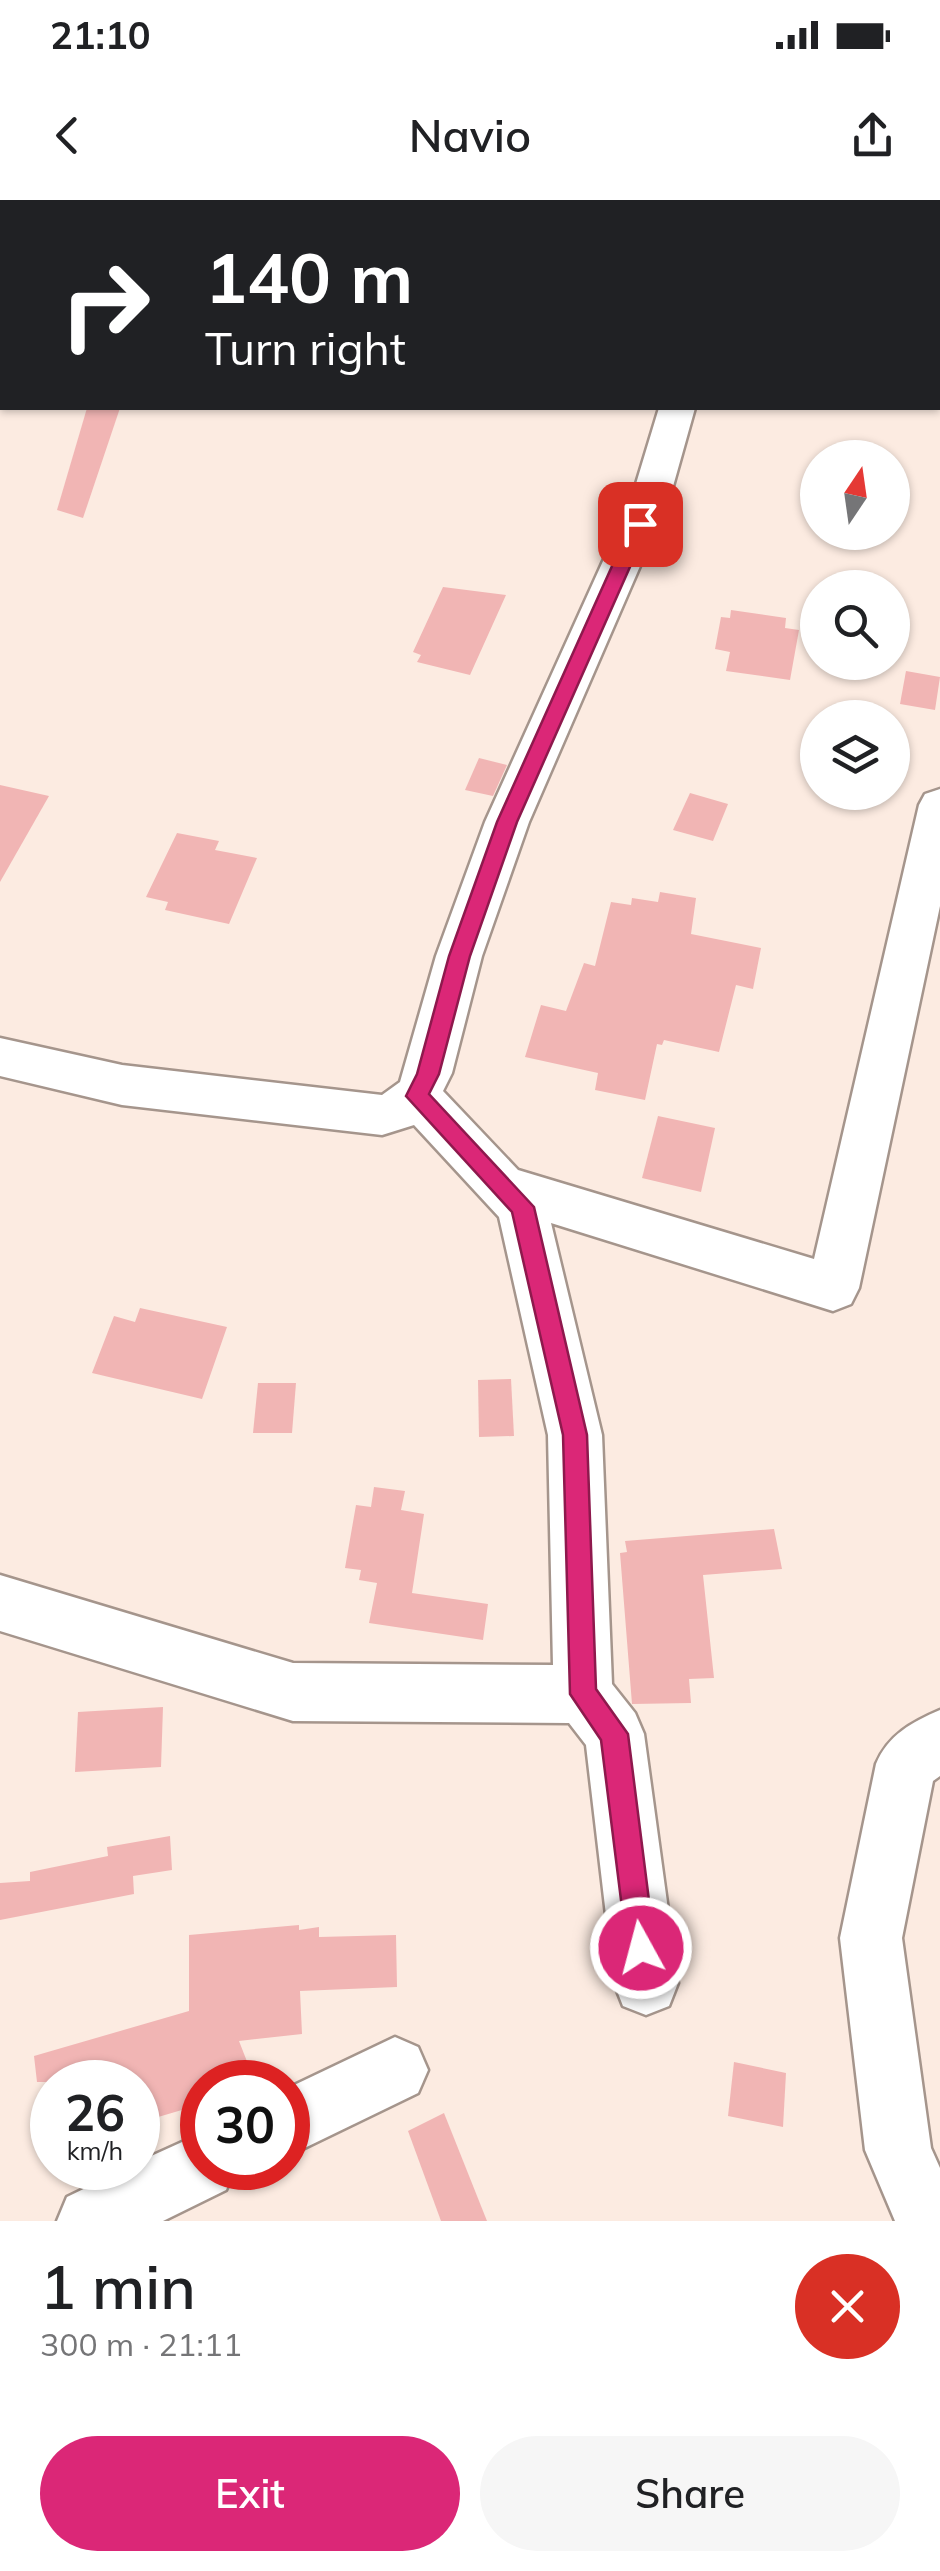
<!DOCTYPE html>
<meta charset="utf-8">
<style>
:root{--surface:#fff;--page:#f6f6f6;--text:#202124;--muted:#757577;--accent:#db2777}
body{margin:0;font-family:Mulish,sans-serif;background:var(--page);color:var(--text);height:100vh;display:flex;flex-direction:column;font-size:38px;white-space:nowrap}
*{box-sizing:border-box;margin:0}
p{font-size:32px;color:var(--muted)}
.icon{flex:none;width:55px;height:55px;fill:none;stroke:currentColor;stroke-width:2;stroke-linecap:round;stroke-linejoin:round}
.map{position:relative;height:2021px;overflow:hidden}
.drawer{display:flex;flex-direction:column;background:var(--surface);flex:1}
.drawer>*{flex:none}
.hud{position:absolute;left:0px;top:0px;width:940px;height:210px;box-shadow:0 2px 8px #0004;background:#202124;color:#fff;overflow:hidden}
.needle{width:65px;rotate:13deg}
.fabs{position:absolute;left:800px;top:240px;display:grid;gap:20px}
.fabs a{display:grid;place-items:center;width:110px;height:110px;border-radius:50%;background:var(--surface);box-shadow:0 2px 8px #0004;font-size:50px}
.speed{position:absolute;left:30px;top:1860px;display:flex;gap:20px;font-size:50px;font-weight:700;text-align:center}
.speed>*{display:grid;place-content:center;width:130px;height:130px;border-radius:50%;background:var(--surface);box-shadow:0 2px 8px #0004;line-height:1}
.speed small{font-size:25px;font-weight:400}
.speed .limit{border:15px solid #d22;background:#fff;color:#111}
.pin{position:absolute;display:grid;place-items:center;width:85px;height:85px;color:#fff;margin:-42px;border-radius:20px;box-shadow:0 5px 15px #0006}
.me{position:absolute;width:110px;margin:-55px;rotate:353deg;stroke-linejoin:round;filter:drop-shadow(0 0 8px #0008)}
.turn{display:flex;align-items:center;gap:35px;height:210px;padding:0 40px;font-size:45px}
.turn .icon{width:130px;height:130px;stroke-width:2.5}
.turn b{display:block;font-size:70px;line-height:85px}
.round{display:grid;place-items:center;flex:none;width:105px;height:105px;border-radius:52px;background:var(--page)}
.headline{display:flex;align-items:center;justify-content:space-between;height:170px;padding:0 40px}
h1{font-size:60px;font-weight:600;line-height:75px}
.primary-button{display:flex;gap:20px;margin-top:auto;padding:20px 40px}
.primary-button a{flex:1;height:115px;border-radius:60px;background:var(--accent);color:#fff;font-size:40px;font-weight:600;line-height:115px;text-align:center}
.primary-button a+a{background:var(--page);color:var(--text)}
.status{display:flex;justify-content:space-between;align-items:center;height:70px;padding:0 50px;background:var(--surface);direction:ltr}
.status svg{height:28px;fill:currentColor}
header{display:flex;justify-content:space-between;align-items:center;height:130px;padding:0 40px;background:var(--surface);font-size:45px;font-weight:600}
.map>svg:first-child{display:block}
</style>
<div class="status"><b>21:10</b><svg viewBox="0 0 49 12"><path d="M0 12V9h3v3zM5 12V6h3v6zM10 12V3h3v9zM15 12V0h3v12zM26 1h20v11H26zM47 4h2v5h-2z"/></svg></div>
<header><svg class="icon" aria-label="back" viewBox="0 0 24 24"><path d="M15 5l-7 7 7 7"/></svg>Navio<svg class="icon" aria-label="share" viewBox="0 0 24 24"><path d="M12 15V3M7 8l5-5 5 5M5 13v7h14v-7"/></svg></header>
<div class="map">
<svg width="940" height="2021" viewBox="0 0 940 2021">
<rect width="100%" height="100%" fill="#fcebe1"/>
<g fill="#f1b5b4">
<path d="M87,208H120L83,318L57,310Z"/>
<path d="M443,387L506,395L470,475L417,462L421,455L413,452Z"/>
<path d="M731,410L786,418L785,428L799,430L790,480L726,471L730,452L715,449L721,417L730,418Z"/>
<path d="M906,471L940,477L935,510L900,504Z"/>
<path d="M479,558L507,565L493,596L465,590Z"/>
<path d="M0,585L49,596L0,682Z"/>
<path d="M690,593L728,604L713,641L673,630Z"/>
<path d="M177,633L219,641L215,650L257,658L229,724L165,710L168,702L146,697Z"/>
<path d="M660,692L696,698L691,734L761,748L753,789L736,785L719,852L664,840L662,845L657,844L645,900L595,890L598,873L525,857L541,805L566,811L584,763L595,766L611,702L631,705L632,698L658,702Z"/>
<path d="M658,916L715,928L701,992L642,978Z"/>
<path d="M140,1108L227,1127L202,1199L92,1173L114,1116L135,1122Z"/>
<path d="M511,1179L514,1236L479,1237L478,1180Z"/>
<path d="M258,1183H296L292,1233H253Z"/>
<path d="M374,1287L405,1291L401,1310L424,1314L412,1393L488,1404L483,1440L369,1423L377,1383L359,1380L361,1370L345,1368L356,1305L371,1307Z"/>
<path d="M774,1329L782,1369L703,1375L714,1478L689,1479L691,1503L632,1504L620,1353L627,1352L625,1341Z"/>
<path d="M163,1507L161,1567L75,1572L78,1512Z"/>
<path d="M170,1636L172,1670L133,1676L134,1694L0,1720V1683L30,1681V1672L108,1656L107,1647Z"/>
<path d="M299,1725V1730L319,1727V1737L396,1735L397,1787L300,1791L302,1834L239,1841L255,1882H202V1904L138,1923V1882H37L34,1856L189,1811V1735Z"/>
<path d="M734,1862L786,1873L783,1927L728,1916Z"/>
<path d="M444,1913L487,2021H441L408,1931Z"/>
</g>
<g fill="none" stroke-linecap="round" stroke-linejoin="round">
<defs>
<g id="street">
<rect x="938" y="17" width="2" height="20"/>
<rect x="938" y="160" width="2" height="22"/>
<rect x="0" y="177" width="2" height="22"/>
<path d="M659,208H695L670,297L529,622L482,756L452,873L443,891L518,970L814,1059L919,605L925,594L940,589V706L859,1088L851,1104L833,1111L551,1023L602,1235L612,1484L635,1513L644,1534L678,1783L669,1806L646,1815L623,1806L614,1783L586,1545L569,1523L293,1521L0,1431V1375L293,1463L553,1465L548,1235L499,1017L414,925L382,935L122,905L0,876V838L122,865L382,895L400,882L436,756L485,622L632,297Z"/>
<path d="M940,1510V1576L933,1581L902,1738L931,1948L940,1968V2021H895L865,1950L840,1738L876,1564C888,1535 912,1522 940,1510Z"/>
<path d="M395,1837L418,1847L428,1870L418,1893L288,1956V1888Z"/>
<path d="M202,1933V1968H235L226,1990L163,2021H57L67,1997L127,1968H138V1962Z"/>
</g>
</defs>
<use href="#street" stroke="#a5958c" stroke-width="5"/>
<use href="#street" fill="#fff" fill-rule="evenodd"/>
</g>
<path fill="#db2777" stroke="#8e194d" stroke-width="2.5" d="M640,319L649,324L517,622L470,756L439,874L429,894L534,1007L587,1235L596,1489L628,1534L655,1748L651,1758L641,1762L631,1758L627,1748L601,1540L570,1494L563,1235L512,1012L406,896L417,874L449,756L497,622L631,324Z"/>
</svg>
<div class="fabs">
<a><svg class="needle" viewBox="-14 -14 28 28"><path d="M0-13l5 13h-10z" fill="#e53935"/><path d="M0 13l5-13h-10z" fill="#757577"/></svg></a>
<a><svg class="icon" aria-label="search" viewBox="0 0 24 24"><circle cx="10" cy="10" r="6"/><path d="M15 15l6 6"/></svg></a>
<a><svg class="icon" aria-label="layers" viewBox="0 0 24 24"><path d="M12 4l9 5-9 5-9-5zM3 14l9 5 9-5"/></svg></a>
</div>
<div class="speed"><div>26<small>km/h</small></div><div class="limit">30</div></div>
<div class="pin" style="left:640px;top:324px;background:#d93025"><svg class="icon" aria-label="arrive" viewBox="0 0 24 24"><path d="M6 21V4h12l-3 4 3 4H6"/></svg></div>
<svg class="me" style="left:641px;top:1748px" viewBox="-20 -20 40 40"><circle r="17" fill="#db2777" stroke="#fff" stroke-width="3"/><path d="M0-11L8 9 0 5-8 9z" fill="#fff"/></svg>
<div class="hud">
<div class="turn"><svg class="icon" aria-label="right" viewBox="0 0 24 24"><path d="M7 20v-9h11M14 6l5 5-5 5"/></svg><div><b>140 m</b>Turn right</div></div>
</div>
</div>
<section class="drawer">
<div class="headline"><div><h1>1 min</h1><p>300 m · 21:11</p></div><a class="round" style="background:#d93025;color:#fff"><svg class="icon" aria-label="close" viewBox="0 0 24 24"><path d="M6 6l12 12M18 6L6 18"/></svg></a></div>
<div class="primary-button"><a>Exit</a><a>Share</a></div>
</section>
